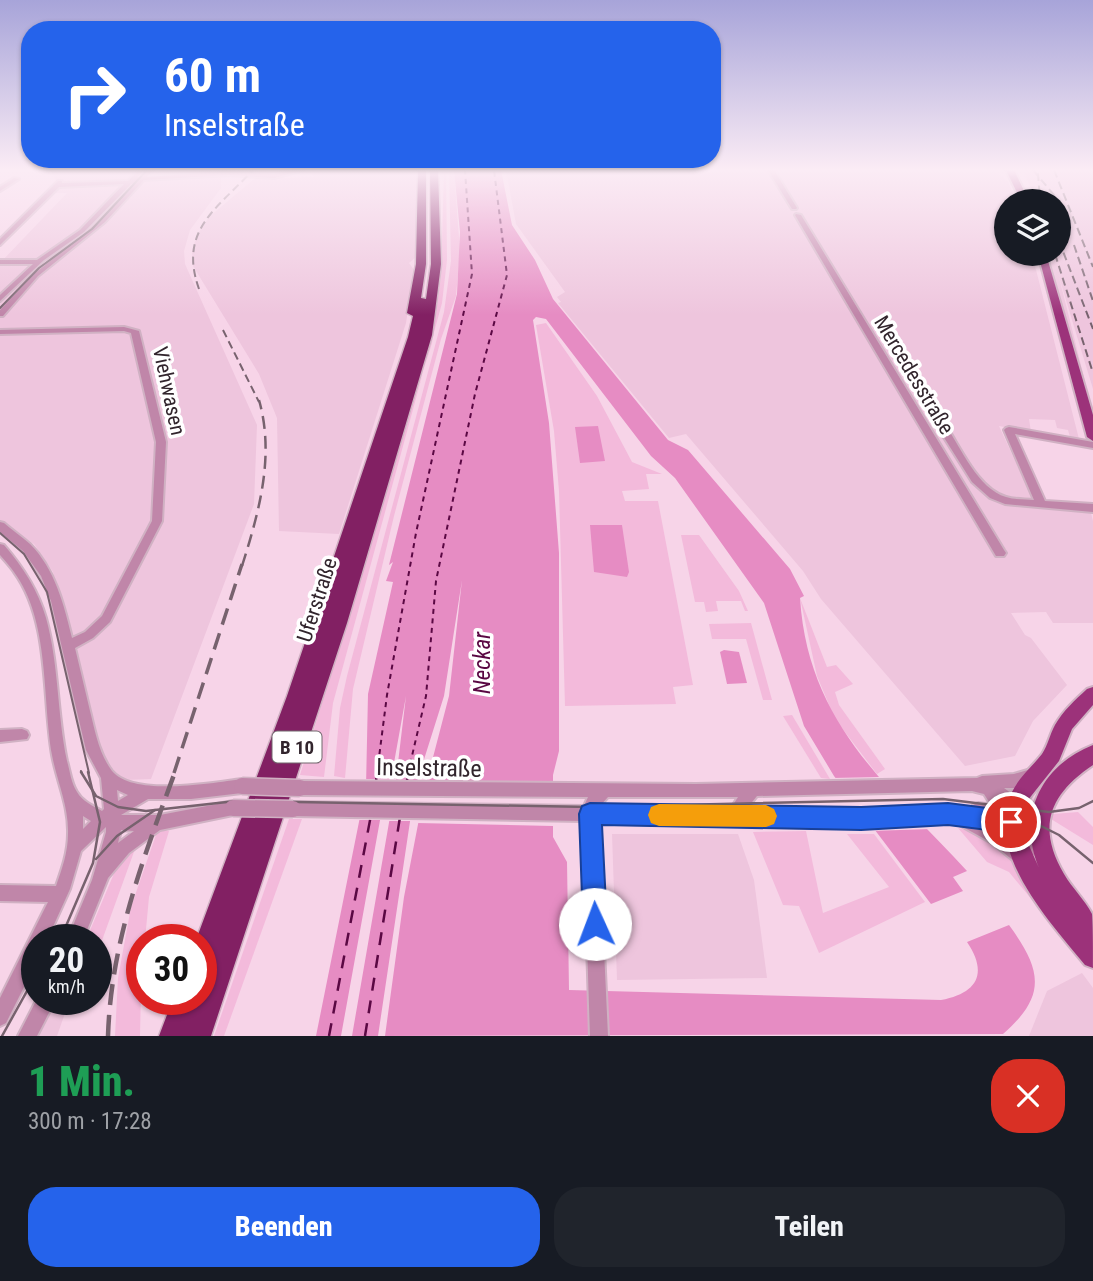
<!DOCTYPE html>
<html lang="de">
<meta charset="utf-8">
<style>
:root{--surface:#171b24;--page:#20242c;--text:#f1f3f6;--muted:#9ea1a6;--accent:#2563eb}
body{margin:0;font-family:"Roboto Condensed",sans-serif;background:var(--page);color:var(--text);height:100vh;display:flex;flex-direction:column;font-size:26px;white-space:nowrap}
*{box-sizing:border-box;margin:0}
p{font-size:23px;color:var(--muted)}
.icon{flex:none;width:38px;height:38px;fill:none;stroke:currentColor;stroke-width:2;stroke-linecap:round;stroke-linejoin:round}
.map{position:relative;height:1036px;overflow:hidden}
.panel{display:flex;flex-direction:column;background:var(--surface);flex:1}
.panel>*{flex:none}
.banner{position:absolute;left:21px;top:21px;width:700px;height:147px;border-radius:28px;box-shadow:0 2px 5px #0004;background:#2563eb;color:#fff;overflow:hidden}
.buttons{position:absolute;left:994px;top:189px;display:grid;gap:14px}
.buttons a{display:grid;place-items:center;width:77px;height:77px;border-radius:50%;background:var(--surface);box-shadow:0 2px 5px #0004;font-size:35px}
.speed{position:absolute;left:21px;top:924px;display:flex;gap:14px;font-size:35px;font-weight:700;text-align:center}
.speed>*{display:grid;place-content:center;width:91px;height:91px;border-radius:50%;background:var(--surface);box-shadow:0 2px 5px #0004;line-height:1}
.speed small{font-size:18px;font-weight:400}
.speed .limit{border:10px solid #d22;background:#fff;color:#111}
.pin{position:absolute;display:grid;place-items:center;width:60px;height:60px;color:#fff;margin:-30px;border:4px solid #fff;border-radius:50%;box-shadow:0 2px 7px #0007}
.me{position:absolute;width:77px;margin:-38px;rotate:358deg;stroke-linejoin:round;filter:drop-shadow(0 0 5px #0008)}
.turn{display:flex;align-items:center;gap:24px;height:147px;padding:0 28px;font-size:32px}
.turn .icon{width:91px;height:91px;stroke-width:2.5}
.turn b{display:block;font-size:49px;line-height:60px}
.round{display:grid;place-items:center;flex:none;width:74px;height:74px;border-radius:28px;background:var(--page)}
.head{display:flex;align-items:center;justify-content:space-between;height:119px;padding:0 28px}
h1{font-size:42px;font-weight:800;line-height:52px;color:#1e9e55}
.button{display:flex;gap:14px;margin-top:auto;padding:14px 28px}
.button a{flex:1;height:80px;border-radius:28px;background:var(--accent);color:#fff;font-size:28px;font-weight:800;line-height:80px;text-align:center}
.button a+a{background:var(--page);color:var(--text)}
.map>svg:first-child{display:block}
</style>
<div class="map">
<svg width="1093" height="1036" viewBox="0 0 1093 1036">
<rect width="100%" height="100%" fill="#f7d4e8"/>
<g fill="#eec5dd">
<path d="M50,170H244L221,177V188L190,230L184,251L185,264L257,425L254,504L151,779L125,780L109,768L100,748L53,572L34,544L0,521V263L67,193H53L62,182L55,179Z"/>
<path d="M311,170H417L416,257L409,263L414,270L406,323L339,534L279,531L277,418L259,374L193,266L192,251L197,235L209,217L254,179L314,177L309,171Z"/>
<path d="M506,170H994L1008,182L1017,201H1006V254H1032L1079,439L1070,437L1068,430L1057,428L1055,420L1029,419L1031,432L999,426L1037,508L1091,513L1093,521V623H1053L1046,612L1011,613L1025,635L1031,638L1067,685L1033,721L1015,756L965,766L821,599L803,571L686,434L669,438L558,303L561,302L557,297L565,292L516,224Z"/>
<path d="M1023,170H1093V389L1059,277L1085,381L1079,378L1047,264L1054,262L1052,254H1059V201H1036Z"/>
<path d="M612,834H738L754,880L767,978L617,980Z"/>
<path d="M1082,973L1093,988V1036H1029L1047,991Z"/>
<path d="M56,999H70L57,1036H32Z"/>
</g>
<g fill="#f3badb">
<path d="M444,170H446L447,260L442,303L333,703L324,777L300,775L432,343L441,276Z"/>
<path d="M449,170H454L460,251L456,296L441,339L394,516L353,689L345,778L334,776L340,708L347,676L444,312L451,261Z"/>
<path d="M546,323L597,396L632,462L662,474H646L649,489L622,491L625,501H658L693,685L673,687L676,704L565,706L559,491L554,431L536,325Z"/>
<path d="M681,535H699L739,591L748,611H745L741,601H716L718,611L706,612L704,602H695Z"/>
<path d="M800,598L827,667L836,665L853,684L835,692L839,705L885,769L877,774L835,719L817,676Z"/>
<path d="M751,623L772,700H763L746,639H712L709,624Z"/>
<path d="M792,715L830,779L821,778L783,716Z"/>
<path d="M1078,812L1093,827V845L1051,819L1053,814Z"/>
<path d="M289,819H302L224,1036H214Z"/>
<path d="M958,828L976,833L995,844L1014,864L1076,953L1009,872L987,862Z"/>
<path d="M158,829L169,831L149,897L145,940H142L140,1036H115L118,978L131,907Z"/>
<path d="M806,831L823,913L889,887L847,834H874L925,902L819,953L799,906L783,905L753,832Z"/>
<path d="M135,849L96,957V940H86L115,871Z"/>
</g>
<g fill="#e68cc3">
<path d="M454,170H501L512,225L535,260L553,299L668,440L688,450L790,569L804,596L800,598C808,724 889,786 967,871L953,877L963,891L931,904L834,776L804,726L764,603L675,478L651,456L546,319L536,317L533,320L549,423L559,553V751L553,775V837L567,862L569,990L941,1000C978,993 988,973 967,942L1009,925C1041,969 1048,995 1003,1034L385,1036L404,897L425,788L449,696L462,580L444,696L415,788L378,1036H352L395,788L406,696L392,774L386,787L341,1036H316L366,787L368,694L393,582L386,581L393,562L389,565L457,294L460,232Z"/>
<path d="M598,426L605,461L580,463L575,427Z"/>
<path d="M590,525H622L629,572L627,577L594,572Z"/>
<path d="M724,650L739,652L747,683L727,684L720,652Z"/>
</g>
<g fill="#f7d4e8">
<path d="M880,777L931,829L870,831L832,778Z"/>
<path d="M362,779L421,780L414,821H388L386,829H380L381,820H356Z"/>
<path d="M423,780L553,783V826L417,823Z"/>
</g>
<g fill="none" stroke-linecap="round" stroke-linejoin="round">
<g stroke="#5a0843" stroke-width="2" stroke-dasharray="5 4.5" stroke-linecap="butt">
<path d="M377,773L387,695L416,533L472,274L465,170"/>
<path d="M408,773L426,696L436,581L475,394L507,275L494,170"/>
</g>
<g stroke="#5a0843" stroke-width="2.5" stroke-dasharray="13 10" stroke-linecap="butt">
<path d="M376,782L377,772"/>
<path d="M406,784L409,772"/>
<path d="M329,1036L371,815"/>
<path d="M365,1036L400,817"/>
</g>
<defs>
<g id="minor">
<path d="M139,170L142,172L137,178L140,177L147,170H153L147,177L229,171L274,174L294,170H304L274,178L229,175L144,180L105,222L38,276L3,316H0V310L34,274L101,220L135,183L131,184L84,232L44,260L0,301V295L33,264H0V260H37L80,230L124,184L59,187L0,245V239L58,181H62V183L128,181Z"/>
<path d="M768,170H774L797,208L796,209H792Z"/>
<path d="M14,178L19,179L0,191V187Z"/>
<path d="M796,214L801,215L1004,550L1006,553L1004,556H996L795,215Z"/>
<path d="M124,327L139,331L166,442L162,521L110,622L93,638L75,648C80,669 85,690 90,711C95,731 99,754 112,771C133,797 212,783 242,779L247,781L249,786L247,791L242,793L191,799H148L121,815H160L233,801L238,803L240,808L238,813L233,815L160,830L129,853L108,878L83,940H67L92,880L106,832V827L81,851L70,889L47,940H37V961L6,1023L0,1026V998L48,902L0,901V885L56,886C62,869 68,852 68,834C69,806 57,782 52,755C42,697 50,621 14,572C10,566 5,561 0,555V544L4,545C23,567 38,590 46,618C59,665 57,714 67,761C70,771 71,783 77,792C82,801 93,806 102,811L104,809L101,778L86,750L51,601L41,576L23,551L0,532V522L4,523C12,530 22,537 30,544C55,569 64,605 72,638L85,632L102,616L152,521L156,442L131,333L124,331L0,334V330ZM117,790L128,795L118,801ZM83,816L91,821L83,829ZM121,830L134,831L118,843Z"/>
<path d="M943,425L946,426C961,448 978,489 1006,497C1015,500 1025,499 1034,500L1004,430L1006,428L1009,427L1093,442V448L1015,434L1045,501L1093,504V512L1005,504L990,498L972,482L938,428Z"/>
<path d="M22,729L27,731L29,735L27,739L0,742V730Z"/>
<path d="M1031,769L1036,771L1038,776L1036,781L1014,788H1004C1024,802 1036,827 1045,849L1042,854L1037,857L1032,854L1018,828L1015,829L991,826C1003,833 1022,844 1028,857L1025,862L1020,865L1015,862L992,843L954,822L948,821L861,825L598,821L608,1036H590L583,821L293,816L288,814L286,809L288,804L293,802L584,806L588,797L300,795L295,793L293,788L295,783L300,781L696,784L977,778L982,776L1014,774ZM972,791L984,794L991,805L978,803L973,805L971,809L948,807L861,811L748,809V807L757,796ZM608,797H738L733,805L734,809L599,807Z"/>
<path d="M37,999H56L37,1036H18Z"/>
</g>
<g id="major">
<path d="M1006,170H1014L1029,201H1021Z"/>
<path d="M1038,254H1046L1093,415V441L1087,437Z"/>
<path d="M1093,687V705L1072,729L1059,761L1028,800L1024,819L1027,841L1039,868C1017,816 1040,766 1093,745V765C1050,794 1036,826 1064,874C1072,888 1085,900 1092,914C1093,924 1093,956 1093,968L1085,965C1050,922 983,851 1012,792C1019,777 1032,767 1042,754C1048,745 1050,734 1055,725C1063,711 1075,700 1087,689Z"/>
</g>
<path id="highway" d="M418,170H426V264L421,298L426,299L431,264L430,170H438L441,264L432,335L347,623L211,1036H159L173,999H201V988L208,970L201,973V940H196L287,696L408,337L413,316L407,313L416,264Z"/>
</defs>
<use href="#minor" stroke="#d0b1c3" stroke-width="4"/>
<use href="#major" stroke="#d0b1c3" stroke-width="4"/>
<use href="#highway" stroke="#d0b1c3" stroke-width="3"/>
<use href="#minor" fill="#c086a9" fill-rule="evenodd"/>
<use href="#major" fill="#9c327a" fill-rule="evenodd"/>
<use href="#highway" fill="#822063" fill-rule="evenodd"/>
<g stroke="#77626e" stroke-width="2">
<path d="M0,308L39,268L92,229L147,170"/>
<path d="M0,533L24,554L47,592L89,773"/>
<path d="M81,771L82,773"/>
</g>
<g stroke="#77626e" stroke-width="2.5">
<path d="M81,772L96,796L118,807L146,811L236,801L591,807L943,799L1049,812L1079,808L1093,801"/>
<path d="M1017,814L1059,835L1093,863"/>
<path d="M96,859L117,836L155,810"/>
<path d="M60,940L93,863L100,822L88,772"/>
<path d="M2,1036L37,973"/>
</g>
<g stroke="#77626e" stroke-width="2" stroke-dasharray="8 4.5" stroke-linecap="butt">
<path d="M1033,170L1059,201"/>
<path d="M1054,170L1093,267"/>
<path d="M1038,173L1040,201"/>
<path d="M1059,241L1093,329"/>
<path d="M1074,245L1093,301"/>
<path d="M1055,254L1093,373"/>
<path d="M199,289C178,230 217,209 253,170"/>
<path d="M223,330L259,402"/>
</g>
<path stroke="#77626e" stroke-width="2.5" stroke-dasharray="13 7" stroke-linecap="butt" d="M242,566C259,512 275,456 259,400"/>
<path stroke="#77626e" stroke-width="3.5" stroke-dasharray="17 9" stroke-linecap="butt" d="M174,773L242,564"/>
<path stroke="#77626e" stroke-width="4.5" stroke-dasharray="21 10" stroke-linecap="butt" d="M108,1036C111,942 143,859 175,772"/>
<defs>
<g id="minor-bridge">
<path d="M242,786L300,788"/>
<path d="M233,808L293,809"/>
</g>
</defs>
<use href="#minor-bridge" stroke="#d0b1c3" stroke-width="19" stroke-linecap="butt"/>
<use href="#minor-bridge" stroke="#c086a9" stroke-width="16"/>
</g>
<linearGradient id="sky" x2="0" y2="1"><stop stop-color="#a7a4d9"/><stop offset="0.54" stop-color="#fbecf5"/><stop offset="1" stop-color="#fbecf5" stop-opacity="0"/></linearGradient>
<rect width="1093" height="315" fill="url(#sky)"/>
<path fill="#2563eb" stroke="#184099" stroke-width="2" d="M590,803L861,807L948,803L1011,811L1019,814L1022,822L1019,830L1011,833L948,825L861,830L602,825L607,924L604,933L595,937L586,933L583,924L579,814L582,806Z"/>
<path fill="#f59e0b" d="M659,804L766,805L774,809L777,816L774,824L766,827L659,826L651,823L648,815L651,807Z"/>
<g text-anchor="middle" stroke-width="7" stroke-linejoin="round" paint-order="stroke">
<rect fill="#fff" stroke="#70666c" stroke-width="2" x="272.5" y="731.5" width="49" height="31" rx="5"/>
<g font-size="19" font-weight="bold" fill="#32252d">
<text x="297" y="754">B 10</text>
</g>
<g font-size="21" fill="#32252d" stroke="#fff">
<text transform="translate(914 375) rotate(59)" y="7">Mercedesstraße</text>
<text transform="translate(169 391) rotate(78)" y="7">Viehwasen</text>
<text transform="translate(317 600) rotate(-72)" y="7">Uferstraße</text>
</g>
<g font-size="23" font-style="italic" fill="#5a0843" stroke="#fff">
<text transform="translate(482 663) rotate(-90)" y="8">Neckar</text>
</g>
<g font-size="24" fill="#32252d" stroke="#fff">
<text transform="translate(429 768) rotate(1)" y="8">Inselstraße</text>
</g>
</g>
</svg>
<div class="buttons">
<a><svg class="icon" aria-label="layers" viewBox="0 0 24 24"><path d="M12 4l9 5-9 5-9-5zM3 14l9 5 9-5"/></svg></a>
</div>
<div class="speed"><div>20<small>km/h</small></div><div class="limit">30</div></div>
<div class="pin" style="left:1011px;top:822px;background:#d93025"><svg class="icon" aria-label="arrive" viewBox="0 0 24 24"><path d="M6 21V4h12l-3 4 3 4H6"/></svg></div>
<svg class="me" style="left:595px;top:924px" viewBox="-20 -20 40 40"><circle r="19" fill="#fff"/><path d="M0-13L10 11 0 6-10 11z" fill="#2563eb"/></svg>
<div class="banner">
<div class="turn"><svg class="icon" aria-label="right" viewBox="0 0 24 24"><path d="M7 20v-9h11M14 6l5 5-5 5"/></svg><div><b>60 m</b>Inselstraße</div></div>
</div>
</div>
<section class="panel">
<div class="head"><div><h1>1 Min.</h1><p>300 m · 17:28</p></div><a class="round" style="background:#d93025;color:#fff"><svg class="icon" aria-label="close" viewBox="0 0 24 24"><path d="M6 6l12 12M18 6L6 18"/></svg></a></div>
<div class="button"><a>Beenden</a><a>Teilen</a></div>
</section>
